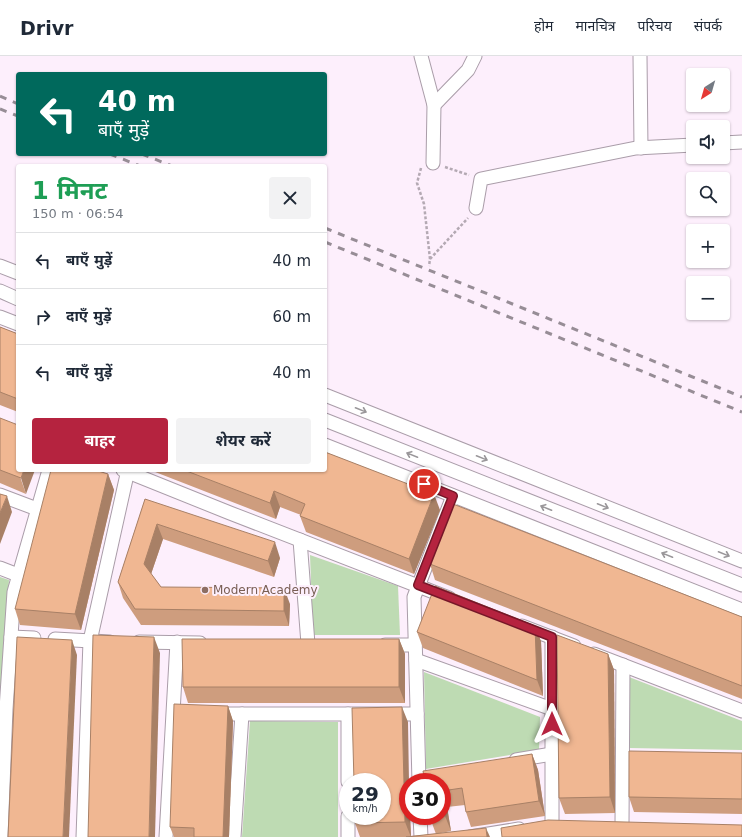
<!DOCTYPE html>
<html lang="hi">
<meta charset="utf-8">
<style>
:root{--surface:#fff;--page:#f2f2f3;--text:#1f2937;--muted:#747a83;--line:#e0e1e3;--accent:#b5233f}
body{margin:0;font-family:"DejaVu Sans","Noto Sans Devanagari",sans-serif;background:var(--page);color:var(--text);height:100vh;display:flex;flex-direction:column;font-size:15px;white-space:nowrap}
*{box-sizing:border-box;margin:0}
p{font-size:13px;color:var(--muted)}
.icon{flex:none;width:22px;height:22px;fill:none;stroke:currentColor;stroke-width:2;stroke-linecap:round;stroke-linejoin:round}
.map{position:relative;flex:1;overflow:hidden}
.panel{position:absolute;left:16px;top:108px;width:311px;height:308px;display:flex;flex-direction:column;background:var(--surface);border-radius:4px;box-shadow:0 1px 3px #0004}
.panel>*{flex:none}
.guide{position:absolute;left:16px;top:16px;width:311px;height:84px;border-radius:4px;box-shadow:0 1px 3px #0004;background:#00695c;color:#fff;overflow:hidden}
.needle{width:26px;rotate:217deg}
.buttons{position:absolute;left:686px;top:12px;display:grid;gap:8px}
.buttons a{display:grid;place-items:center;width:44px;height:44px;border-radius:4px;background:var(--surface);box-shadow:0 1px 3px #0004;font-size:20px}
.speed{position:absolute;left:339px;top:717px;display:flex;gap:8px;font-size:20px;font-weight:700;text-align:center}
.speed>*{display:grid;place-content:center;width:52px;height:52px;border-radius:50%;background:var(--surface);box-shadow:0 1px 3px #0004;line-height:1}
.speed small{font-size:10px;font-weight:400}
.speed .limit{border:6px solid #d22;background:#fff;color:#111}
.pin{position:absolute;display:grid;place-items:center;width:34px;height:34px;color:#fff;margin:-17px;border:2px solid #fff;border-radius:50%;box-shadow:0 1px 4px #0007}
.me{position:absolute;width:44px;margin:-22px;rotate:0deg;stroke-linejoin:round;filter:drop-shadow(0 0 3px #0008)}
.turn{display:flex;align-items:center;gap:14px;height:84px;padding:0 16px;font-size:18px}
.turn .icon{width:52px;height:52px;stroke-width:2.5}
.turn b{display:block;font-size:28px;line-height:34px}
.round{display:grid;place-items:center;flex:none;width:42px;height:42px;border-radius:4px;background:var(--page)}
.summary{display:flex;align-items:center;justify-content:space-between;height:68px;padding:0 16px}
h1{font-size:24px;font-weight:700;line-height:30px;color:#1e9e55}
.cta{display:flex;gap:8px;margin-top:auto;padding:8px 16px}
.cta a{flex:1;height:46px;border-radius:4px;background:var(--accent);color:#fff;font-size:16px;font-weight:700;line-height:46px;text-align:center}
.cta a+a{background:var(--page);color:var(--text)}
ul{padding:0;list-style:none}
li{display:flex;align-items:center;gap:12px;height:56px;padding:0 16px;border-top:1px solid var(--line)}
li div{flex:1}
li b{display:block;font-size:15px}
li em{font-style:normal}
header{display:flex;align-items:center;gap:24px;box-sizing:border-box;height:56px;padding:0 20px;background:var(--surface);border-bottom:1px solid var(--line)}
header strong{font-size:19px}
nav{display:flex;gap:22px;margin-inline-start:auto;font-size:14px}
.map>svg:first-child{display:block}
</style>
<header>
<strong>Drivr</strong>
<nav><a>होम</a><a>मानचित्र</a><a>परिचय</a><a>संपर्क</a></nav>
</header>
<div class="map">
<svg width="742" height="781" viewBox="0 0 742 781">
<rect width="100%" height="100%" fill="#fdeffc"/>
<g fill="#bedbb3">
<path d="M310,499L398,530L400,579H313Z"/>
<path d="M0,521L9,524L0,668Z"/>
<path d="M424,616L540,661L539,694L426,713Z"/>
<path d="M629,621L742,665V694L629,692Z"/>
<path d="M250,665L338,666V781H242Z"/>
</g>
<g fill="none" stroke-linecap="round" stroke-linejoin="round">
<defs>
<g id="minor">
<path d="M421,0L434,49L433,107"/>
<path d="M640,0L641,92"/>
<path d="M434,49L468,14L475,0"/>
<path d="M723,87L742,86"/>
<path d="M476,152L481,123L636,92L693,89"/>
<path d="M0,210L18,217"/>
<path d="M0,235L18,243"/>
<path d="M0,261L18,268"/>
<path d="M325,339L742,505"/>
<path d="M325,364L742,529"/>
<path d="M325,389L742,554"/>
<path d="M123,414L230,457L449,542"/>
<path d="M0,439L37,453"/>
<path d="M300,484L308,588"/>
<path d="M0,512L18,519"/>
<path d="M522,570L574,590"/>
<path d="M11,581L34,582"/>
<path d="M55,583L110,586"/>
<path d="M139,586L200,587"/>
<path d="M385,589H415"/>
<path d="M594,598L742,655"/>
<path d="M416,604L552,653"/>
<path d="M213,658H417"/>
<path d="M516,704L552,698"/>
<path d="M348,726V658"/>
<path d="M419,726L414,541L453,440"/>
<path d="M420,760L421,781"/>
<path d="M552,768V581"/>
<path d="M622,768L623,609"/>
<path d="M1,781L6,653L14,536L49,414"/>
<path d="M83,781L90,585L128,414"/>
<path d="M166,781L177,586"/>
<path d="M234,781L242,658"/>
<path d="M348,781V760"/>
<path d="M470,781L519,773"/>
</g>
</defs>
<use href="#minor" stroke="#aa9da9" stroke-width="15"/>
<g stroke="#b4a9b3" stroke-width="2.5" stroke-dasharray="3 2" stroke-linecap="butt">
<path d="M445,111L469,119"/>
<path d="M421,112L417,127L424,148L430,203L429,210"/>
<path d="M430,203L468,162"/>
</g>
<use href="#minor" stroke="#fff" stroke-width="13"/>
<g stroke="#978d96" stroke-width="3" stroke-dasharray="7 7" stroke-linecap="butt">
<path d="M0,40L18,48"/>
<path d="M0,53L18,60"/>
<path d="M110,98L140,110"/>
<path d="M142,98L172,110"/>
<path d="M325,172L742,341"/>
<path d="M325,186L742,356"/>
</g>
</g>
<g fill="#ce9d7e">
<path d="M0,271L18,278V356L0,349Z"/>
<path d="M0,362L26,438L0,427Z"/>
<path d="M150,414H325L440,454L414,518L306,476L300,460L301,459L280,451L276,463Z"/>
<path d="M108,418L114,434L81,574L20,569L15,553Z"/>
<path d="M145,443L280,502L274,521L163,483L151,518L161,531L290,548L289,570L141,569L123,542L118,526Z"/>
<path d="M430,508L742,561V643L435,524Z"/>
<path d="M417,576L541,585L543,640L423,592Z"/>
<path d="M399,583L405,598V647H188L183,631Z"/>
<path d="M608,598L614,614L615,757L565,758L559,742Z"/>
<path d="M228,650L233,665L229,781H174L170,771Z"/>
<path d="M408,666V760H410L411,780L436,778L430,762L442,760V726L532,698L538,714L545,760L471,771L466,756L465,749L447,751L451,775L441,777L490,781H360L355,767Z"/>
<path d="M742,697V758L634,756L629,741Z"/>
</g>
<g fill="#a88066">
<path d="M24,414H35L26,438L21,422Z"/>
<path d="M108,418L114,434L81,574L75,558Z"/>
<path d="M274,435L280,451L276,463L270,447Z"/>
<path d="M434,438L440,454L414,518L409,503Z"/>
<path d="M7,440L12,456L0,488V457Z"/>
<path d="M157,468L163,483L149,524L144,508Z"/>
<path d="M275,486L280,502L274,521L268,505Z"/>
<path d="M284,532L290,548L289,570L284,555Z"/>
<path d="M535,570L541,585L543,640L537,624Z"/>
<path d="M154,581L160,597L155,781H149Z"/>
<path d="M399,583L405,598V647L399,631Z"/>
<path d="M72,584L77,599L69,781H63Z"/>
<path d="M608,598L614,614L615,757L610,741Z"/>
<path d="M228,650L233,665L229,781H223Z"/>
<path d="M402,651L408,666L409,726H408V760H410L411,781L405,766Z"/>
<path d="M532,698L538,714L545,760L539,745Z"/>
<path d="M442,737L447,751L451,775L445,760Z"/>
<path d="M486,772L490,781H487Z"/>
</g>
<g fill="#f0b792" stroke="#a88066">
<path d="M0,271L18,278V343L0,336Z"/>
<path d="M0,362L18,369V414H24L21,422L0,414Z"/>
<path d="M325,396L434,438L409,503L300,460L305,448L274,435L270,447L184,414H325Z"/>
<path d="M51,414H95L108,418L75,558L15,553Z"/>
<path d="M0,438L7,440L0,457Z"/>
<path d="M145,443L275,486L268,505L157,468L144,508L161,531L284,532V555L135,553L118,526Z"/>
<path d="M453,448L742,561V630L430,508Z"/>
<path d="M435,530L535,570L537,624L417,576Z"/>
<path d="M93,579L154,581L149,781H88Z"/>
<path d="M557,579L608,598L610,741L559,742Z"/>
<path d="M17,581L72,584L63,781H8Z"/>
<path d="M182,583H399V631H183Z"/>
<path d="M174,648L228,650L223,781H194V772L170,771Z"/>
<path d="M402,651L405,766L355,767V760H382V726H354L352,652Z"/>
<path d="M629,695L742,697V743L629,741Z"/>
<path d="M532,698L539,745L466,756L462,732L442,735V726H425L423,715Z"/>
<path d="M442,739L445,760L430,762V760H442Z"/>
<path d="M548,764L742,769V781H502L501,772Z"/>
<path d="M486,772L487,781H406Z"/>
</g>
<defs><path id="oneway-shaft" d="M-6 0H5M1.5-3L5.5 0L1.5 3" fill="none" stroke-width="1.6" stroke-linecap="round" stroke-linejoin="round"/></defs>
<g stroke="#9a979a">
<use href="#oneway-shaft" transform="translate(361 354) rotate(22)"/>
<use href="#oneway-shaft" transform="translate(412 399) rotate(-158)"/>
<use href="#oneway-shaft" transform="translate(482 402) rotate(22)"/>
<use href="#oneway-shaft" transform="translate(603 450) rotate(22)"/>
<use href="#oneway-shaft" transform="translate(546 452) rotate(-158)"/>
<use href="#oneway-shaft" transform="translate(724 498) rotate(22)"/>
<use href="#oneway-shaft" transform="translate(667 499) rotate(-158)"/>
</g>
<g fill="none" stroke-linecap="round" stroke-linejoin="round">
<defs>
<path id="route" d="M424,428L453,440L418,529L552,581V668"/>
</defs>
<use href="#route" stroke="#761729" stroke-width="10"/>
<use href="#route" stroke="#b5233f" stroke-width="7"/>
</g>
<circle fill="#8d6e63" stroke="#fdeffc" stroke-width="1.5" cx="205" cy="534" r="4"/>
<g text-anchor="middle" stroke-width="4" stroke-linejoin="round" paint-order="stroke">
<g font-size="12" fill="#785e54" stroke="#fdeffc" text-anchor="start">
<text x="213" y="538">Modern Academy</text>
</g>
</g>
</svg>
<div class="buttons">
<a><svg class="needle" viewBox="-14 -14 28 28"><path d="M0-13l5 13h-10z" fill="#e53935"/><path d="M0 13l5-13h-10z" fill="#747a83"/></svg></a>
<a><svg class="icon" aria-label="sound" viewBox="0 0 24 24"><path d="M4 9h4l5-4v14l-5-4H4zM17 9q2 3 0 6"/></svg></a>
<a><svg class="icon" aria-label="search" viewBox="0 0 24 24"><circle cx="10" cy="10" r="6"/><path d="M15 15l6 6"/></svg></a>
<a>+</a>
<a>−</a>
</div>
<div class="speed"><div>29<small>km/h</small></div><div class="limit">30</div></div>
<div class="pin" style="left:424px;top:428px;background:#d93025"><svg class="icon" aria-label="arrive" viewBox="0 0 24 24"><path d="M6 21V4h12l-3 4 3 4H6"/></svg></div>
<svg class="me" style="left:552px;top:668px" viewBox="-20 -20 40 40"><path d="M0-17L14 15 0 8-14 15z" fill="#b5233f" stroke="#fff" stroke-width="4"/></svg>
<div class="guide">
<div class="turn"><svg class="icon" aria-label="left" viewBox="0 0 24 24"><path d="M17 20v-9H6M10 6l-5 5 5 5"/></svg><div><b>40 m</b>बाएँ मुड़ें</div></div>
</div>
<section class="panel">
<div class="summary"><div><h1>1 मिनट</h1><p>150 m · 06:54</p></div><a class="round"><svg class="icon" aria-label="close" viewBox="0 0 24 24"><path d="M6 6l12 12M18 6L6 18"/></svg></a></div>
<ul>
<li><svg class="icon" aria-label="left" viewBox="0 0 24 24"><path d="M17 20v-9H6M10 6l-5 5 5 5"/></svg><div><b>बाएँ मुड़ें</b></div><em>40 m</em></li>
<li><svg class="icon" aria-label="right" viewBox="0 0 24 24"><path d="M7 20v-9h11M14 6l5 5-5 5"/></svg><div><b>दाएँ मुड़ें</b></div><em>60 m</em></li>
<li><svg class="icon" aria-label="left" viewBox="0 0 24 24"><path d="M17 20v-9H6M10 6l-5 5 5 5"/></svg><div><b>बाएँ मुड़ें</b></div><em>40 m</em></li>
</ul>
<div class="cta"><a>बाहर</a><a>शेयर करें</a></div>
</section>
</div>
